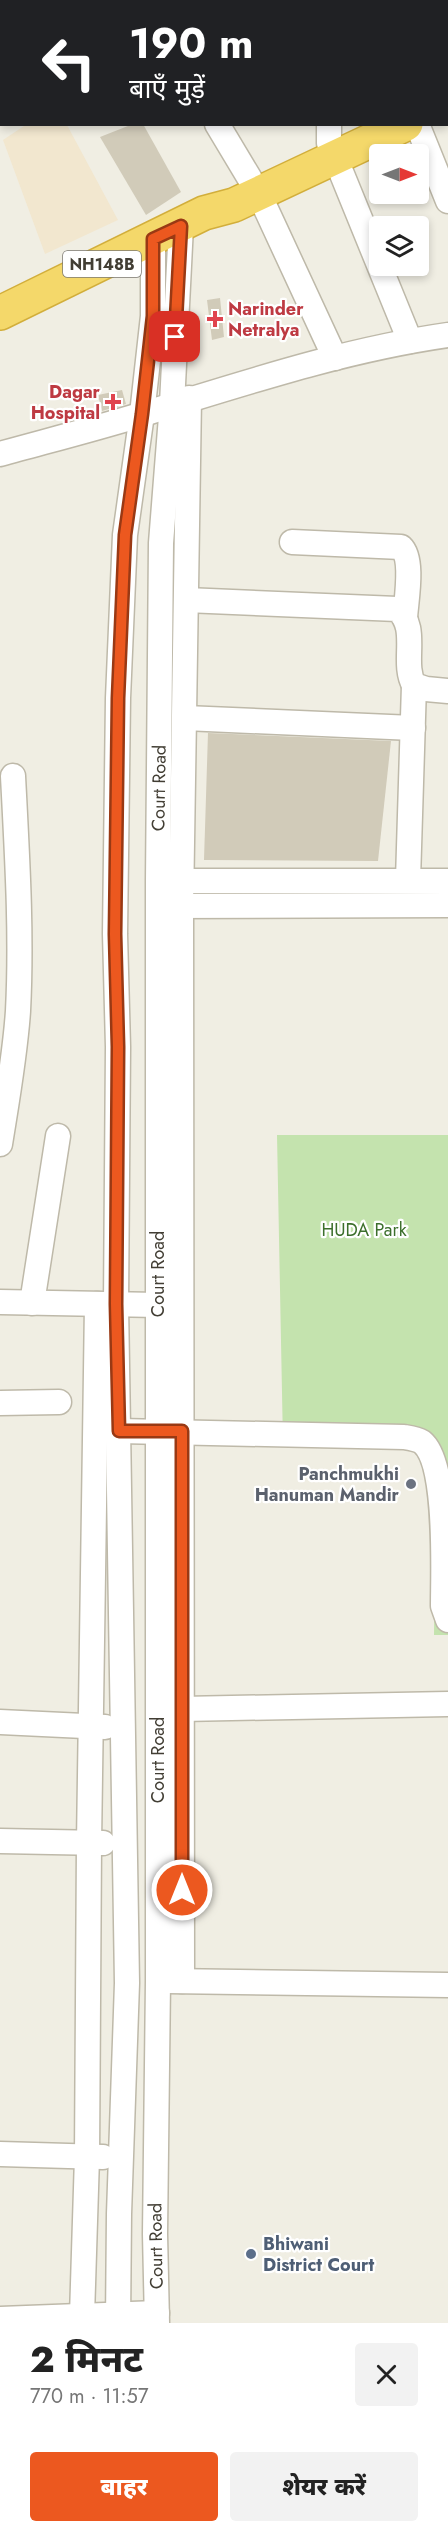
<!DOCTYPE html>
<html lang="hi">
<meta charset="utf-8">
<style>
:root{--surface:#fff;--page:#f2f2f2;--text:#222;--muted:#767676;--accent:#ec581f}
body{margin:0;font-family:Jost,"Noto Sans Devanagari",sans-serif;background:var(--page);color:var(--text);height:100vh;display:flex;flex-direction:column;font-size:22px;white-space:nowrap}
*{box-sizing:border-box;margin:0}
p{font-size:20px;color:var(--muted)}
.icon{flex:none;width:33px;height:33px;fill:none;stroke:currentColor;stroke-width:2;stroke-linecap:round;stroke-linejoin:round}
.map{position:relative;height:2323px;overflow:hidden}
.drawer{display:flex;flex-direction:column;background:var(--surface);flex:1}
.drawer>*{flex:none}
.top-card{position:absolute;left:0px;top:0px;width:448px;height:126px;box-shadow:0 3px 9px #0003;background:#202124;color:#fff;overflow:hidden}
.needle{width:39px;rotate:90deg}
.fabs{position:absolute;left:369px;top:144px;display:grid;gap:12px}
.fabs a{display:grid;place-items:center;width:60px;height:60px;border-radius:6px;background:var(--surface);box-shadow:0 3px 9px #0003;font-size:30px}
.pin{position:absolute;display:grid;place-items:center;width:51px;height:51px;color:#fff;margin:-26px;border-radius:12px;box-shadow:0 3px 9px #0006}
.me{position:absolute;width:66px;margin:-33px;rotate:0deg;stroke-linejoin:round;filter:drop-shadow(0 0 4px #0008)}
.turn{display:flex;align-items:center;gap:21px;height:126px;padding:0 30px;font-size:27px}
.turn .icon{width:78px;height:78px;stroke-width:2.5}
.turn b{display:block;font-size:42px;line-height:51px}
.round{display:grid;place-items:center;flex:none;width:63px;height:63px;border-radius:6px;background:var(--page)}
.headline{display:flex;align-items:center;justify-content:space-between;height:102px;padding:0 30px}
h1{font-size:36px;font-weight:800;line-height:45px}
.cta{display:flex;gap:12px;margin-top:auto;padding:12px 30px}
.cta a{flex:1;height:69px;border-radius:6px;background:var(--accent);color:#fff;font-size:24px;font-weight:800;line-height:69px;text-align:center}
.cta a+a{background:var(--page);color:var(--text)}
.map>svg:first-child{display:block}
</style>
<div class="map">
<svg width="448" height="2323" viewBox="0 0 448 2323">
<rect width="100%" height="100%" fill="#f0eee3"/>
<path fill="#f2e7cf" d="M27,124L67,125L118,220L45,254L3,140Z"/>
<path fill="#c4e3ae" d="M277,1135H448V1635H434L436,1446L283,1444Z"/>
<g fill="#d1cbb9">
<path d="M133,124H143L181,192L146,215L100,137Z"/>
<path d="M220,298L224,337L212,340L207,300Z"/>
<path d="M122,390L126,404L102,411L98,395Z"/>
<path d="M208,733L391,741L378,861L204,860Z"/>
</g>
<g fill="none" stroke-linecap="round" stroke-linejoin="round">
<defs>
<g id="minor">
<path d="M122,0L124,2"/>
<path d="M328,0V2"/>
<path d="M217,124L250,179"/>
<path d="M329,124V143"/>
<path d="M417,124L448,201"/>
<path d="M335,157L410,341"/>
<path d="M259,194L335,358"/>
<path d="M0,454C47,441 94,429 140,415C242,384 343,350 448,335"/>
<path d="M292,542L401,547C414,559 406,601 405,618"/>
<path d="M186,600L397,609C420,628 401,662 414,685L426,689L448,691"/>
<path d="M185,718L413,728"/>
<path d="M408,880L414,685"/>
<path d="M166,881H448"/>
<path d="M165,906L448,905"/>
<path d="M0,1144C7,1100 15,1056 18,1011C22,933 17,854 13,776"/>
<path d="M0,1302L158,1305"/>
<path d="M32,1303L58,1136"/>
<path d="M0,1403L59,1402"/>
<path d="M119,1431L404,1437C410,1438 417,1439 422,1442C448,1463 443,1571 443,1606L448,1620"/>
<path d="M182,1709L448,1704"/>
<path d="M0,1722L105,1727"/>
<path d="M0,1841L103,1843"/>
<path d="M168,1981L448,1985"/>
<path d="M182,1981L181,906L189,398"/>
<path d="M0,2154L103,2157"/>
<path d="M82,2316L87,2157L89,1843L97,1304"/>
<path d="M0,2319L157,2313"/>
<path d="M118,2323L119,2214L127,1983L116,1304L118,1047L115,934L118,698L125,535L142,414L153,316V239"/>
<path d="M157,2323L155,2234L158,1981V881L161,543L172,404L181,226"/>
</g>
<g id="highway">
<path d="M447,87L448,86"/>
<path d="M0,313L204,213L234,205L406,124"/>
</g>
</defs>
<use href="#minor" stroke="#beb9a9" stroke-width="27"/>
<use href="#highway" stroke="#d2ae3b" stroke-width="36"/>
<use href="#minor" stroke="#fff" stroke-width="24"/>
<use href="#highway" stroke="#f4d86a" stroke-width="33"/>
</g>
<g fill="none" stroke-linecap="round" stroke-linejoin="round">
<defs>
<path id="route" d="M175,337L181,226L153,239V316L142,414L125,535L118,698L115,934L118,1047L116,1304L119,1431H182V1890"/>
</defs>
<use href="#route" stroke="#993914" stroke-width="15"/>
<use href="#route" stroke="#ec581f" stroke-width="10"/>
</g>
<g fill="#e0444e" stroke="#fff" stroke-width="2">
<path d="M212 310h6v6h6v6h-6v6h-6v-6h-6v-6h6z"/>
<path d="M110 393h6v6h6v6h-6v6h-6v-6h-6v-6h6z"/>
</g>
<circle fill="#6b7280" stroke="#fff" stroke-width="2" cx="411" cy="1484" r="6"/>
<circle fill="#5c6f8a" stroke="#fff" stroke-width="2" cx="251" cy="2254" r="6"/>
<g text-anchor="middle" stroke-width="4.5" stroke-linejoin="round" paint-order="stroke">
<rect fill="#fff" stroke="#7b7871" stroke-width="1.5" x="63" y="251" width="78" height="26" rx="4.5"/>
<g font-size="16" font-weight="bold" fill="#423e34">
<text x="102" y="270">NH148B</text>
</g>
<g font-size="18" font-weight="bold" fill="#be3a42" stroke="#fff" text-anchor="start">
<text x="228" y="315">Narinder<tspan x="228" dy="21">Netralya</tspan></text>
<text x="100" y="398" text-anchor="end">Dagar<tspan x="100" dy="21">Hospital</tspan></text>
</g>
<g font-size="18" fill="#423e34" stroke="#fff">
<text transform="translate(159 788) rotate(-89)" y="6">Court Road</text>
<text transform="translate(158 1274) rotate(-90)" y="6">Court Road</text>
<text transform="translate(158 1760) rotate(-90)" y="6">Court Road</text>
<text transform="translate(156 2246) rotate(-91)" y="6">Court Road</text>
</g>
<g font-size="18" fill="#3c6f2c" stroke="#fff">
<text x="364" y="1236">HUDA Park</text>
</g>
<g font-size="18" font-weight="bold" fill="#5b616d" stroke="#fff" text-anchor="end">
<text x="399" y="1480">Panchmukhi<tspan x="399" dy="21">Hanuman Mandir</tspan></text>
</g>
<g font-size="18" font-weight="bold" fill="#4e5e75" stroke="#fff" text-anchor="start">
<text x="263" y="2250">Bhiwani<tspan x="263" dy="21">District Court</tspan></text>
</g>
</g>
</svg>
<div class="fabs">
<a><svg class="needle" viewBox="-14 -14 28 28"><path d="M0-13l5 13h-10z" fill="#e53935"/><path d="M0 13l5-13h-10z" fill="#767676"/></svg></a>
<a><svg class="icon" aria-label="layers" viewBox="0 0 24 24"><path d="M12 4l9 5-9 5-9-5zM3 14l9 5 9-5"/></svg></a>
</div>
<div class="pin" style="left:175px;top:337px;background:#d93025"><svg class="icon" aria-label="arrive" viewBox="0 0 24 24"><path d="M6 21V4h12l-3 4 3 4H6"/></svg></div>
<svg class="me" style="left:182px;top:1890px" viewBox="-20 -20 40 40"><circle r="17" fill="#ec581f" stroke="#fff" stroke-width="3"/><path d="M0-11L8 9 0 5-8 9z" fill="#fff"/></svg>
<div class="top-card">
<div class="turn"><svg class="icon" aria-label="left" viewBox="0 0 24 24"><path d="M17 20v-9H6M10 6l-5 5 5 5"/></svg><div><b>190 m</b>बाएँ मुड़ें</div></div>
</div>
</div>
<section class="drawer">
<div class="headline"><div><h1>2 मिनट</h1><p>770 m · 11:57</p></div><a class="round"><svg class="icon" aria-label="close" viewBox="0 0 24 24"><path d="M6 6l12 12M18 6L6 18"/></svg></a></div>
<div class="cta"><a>बाहर</a><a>शेयर करें</a></div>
</section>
